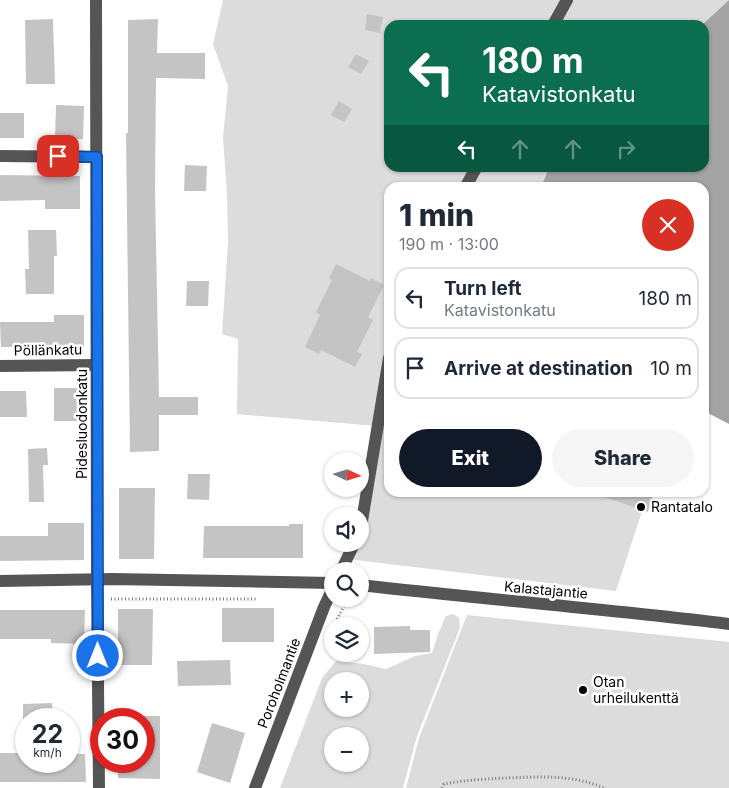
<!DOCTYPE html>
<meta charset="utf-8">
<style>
:root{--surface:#fff;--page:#f6f6f7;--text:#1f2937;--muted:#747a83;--line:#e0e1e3;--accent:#111827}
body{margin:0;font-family:Inter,sans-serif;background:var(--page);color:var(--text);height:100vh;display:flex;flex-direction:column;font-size:19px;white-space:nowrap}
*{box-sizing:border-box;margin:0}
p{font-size:16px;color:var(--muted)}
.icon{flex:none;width:28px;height:28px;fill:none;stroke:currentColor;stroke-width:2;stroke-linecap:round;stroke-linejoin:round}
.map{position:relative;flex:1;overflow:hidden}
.side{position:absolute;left:384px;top:182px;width:325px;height:315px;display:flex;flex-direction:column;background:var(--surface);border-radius:15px;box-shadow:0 1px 4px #0004}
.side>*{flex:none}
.hud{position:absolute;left:384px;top:20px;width:325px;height:152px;border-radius:15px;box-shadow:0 1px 4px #0004;background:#0b6e4f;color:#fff;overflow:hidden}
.needle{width:32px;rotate:94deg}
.controls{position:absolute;left:324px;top:452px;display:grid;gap:10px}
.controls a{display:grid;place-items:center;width:45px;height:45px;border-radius:50%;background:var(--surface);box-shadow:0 1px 4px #0004;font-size:25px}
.speed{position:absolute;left:15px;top:708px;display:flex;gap:10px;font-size:25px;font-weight:700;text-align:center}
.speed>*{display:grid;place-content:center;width:65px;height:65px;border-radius:50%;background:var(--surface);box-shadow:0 1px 4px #0004;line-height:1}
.speed small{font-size:12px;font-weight:400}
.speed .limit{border:8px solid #d22;background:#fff;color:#111}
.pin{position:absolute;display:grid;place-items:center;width:42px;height:42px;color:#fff;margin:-21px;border-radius:10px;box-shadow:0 2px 8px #0006}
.me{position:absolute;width:55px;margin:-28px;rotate:0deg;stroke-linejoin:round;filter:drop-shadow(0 0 4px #0008)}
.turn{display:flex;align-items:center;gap:18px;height:105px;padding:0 15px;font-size:22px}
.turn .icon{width:65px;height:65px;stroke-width:2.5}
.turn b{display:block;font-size:35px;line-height:42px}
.lanes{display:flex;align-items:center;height:48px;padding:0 15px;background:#0003;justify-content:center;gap:25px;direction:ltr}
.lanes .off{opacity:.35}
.round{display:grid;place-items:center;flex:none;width:52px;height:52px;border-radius:26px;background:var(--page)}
.headline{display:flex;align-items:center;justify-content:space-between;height:85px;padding:0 15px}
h1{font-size:30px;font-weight:800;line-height:38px}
.primary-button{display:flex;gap:10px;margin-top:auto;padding:10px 15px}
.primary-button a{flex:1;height:58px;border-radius:30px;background:var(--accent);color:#fff;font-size:20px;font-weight:800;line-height:58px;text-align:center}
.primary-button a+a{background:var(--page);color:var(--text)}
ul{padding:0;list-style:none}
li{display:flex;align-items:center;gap:15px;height:62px;margin:0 10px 8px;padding:0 5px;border:2px solid var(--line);border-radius:15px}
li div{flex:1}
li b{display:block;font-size:19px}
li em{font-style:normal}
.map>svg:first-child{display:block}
</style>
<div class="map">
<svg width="729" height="788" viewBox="0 0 729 788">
<rect width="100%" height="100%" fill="#fff"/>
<g fill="#dcdcdc" fill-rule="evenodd">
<path d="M223,0H729L702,25H389V168H549L541,187L389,188V492L648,493L616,591L347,559L360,544V533L376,426L237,414L238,339L222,334L228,242L227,193L223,138L228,86L213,44Z"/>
<path d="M453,614L459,618L460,628L417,736L403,788H280L322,678L336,661L364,664L386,669L415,656L432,653L438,634L446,616ZM332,681H360V709H332ZM332,736H360V764H332Z"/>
<path d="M467,615L729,642V788H406L419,738Z"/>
</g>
<path fill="#a3a3a3" d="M729,0V424L704,411V188L541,187L549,168H704V25H702Z"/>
<g fill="#c4c4c4">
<path d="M367,14L383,17L380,33L365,30Z"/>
<path d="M53,19L55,84H26L25,20Z"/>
<path d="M158,19L157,53H205V79L156,78L155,190L159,397H198V415H159V451L130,452L126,133H128V20Z"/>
<path d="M356,54L369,61L361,74L348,67Z"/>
<path d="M339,101L352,109L344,122L331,115Z"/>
<path d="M56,105L84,106L83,139H55Z"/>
<rect x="0" y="113" width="24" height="25"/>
<path d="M185,165L207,166L206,191H184Z"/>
<path d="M0,175L80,176V209H45V200L0,201Z"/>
<path d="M28,230H56L57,256H54V294H26L25,269H29Z"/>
<path d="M336,264L370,281L371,278L384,285L368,317L373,320L357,352L362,354L355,367L321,350L319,354L305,347L320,315L316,312L332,280L329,278Z"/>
<path d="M187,281H209L208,306H186Z"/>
<path d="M54,315H84V346L1,347L0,322H54Z"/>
<rect x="54" y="388" width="31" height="33"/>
<path d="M0,391H26L27,417H0Z"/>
<path d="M47,448L48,465H43L44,502H29L28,449Z"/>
<path d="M188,474H210L209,500L187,499Z"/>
<path d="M119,488H155L154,559H119Z"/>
<path d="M600,492H654L648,512L599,495Z"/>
<path d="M48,523H84V560L0,561V536H48Z"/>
<path d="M289,524H303V558H203L204,526H289Z"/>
<rect x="222" y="608" width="52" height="34"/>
<path d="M118,609H153L152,665H118Z"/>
<path d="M0,610H85L84,644L51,643V639H0Z"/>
<path d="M410,626V630H430V652L374,654V627Z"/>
<path d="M230,660L231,685L178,686L177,661Z"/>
<path d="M52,703L53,719H23V704Z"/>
<path d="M144,716H160V779L118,778V761H144Z"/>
<path d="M212,723L245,733L230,783L197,772Z"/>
<path d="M0,753H26V761H69V754H85L86,782H0Z"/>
</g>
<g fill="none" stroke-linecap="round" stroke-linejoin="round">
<g stroke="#777" stroke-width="3" stroke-dasharray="1 2.5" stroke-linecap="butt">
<path d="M111,599H258"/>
<path d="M337,619L348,599"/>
<path d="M442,788L444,784C465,780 485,779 505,778C539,777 572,774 604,788"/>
</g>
<g stroke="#555" stroke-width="12">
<path d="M96,0L97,580L99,788"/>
<path d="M553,25L567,0"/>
<path d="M0,156L97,157"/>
<path d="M465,188L476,168"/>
<path d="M0,366L96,365"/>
<path d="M360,533L389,358"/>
<path d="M341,571L354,544"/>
<path d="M0,581L112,579L332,583"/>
<path d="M360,585C483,599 606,609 729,624"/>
<path d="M255,788L324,607L332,590"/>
</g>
</g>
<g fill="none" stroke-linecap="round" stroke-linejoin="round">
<defs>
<path id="route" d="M58,156L97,157L98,656"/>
</defs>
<use href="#route" stroke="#114b97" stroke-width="12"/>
<use href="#route" stroke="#1a73e8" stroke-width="9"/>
</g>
<g fill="#000" stroke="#fff" stroke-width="2">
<circle cx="641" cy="507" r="5"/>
<circle cx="583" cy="690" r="5"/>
</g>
<g text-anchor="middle" stroke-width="5" stroke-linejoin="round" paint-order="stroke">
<g font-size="14" fill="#000" stroke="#fff">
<text transform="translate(48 350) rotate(-1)" y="5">Pöllänkatu</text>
<text transform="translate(82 424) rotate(-90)" y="5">Pidesluodonkatu</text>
<text transform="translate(546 590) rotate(5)" y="5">Kalastajantie</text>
<text transform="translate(279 683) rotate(-69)" y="5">Poroholmantie</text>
</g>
<g font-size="14" fill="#000" stroke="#fff" text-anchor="start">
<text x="651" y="512">Rantatalo</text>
<text x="593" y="687">Otan<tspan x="593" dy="16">urheilukenttä</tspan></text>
</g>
</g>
</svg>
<div class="controls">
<a><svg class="needle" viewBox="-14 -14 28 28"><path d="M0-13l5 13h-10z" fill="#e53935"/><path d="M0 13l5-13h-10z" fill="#747a83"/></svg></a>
<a><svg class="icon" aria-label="sound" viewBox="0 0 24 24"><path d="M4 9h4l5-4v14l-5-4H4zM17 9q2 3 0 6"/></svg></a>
<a><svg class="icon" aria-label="search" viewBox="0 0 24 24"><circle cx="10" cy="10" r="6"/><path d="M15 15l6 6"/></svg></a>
<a><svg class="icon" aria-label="layers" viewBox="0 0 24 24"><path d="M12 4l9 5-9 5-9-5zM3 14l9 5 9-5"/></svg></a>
<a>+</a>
<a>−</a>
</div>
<div class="speed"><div>22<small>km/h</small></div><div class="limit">30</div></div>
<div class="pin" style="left:58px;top:156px;background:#d93025"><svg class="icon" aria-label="arrive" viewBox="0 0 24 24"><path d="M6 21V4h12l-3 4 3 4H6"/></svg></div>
<svg class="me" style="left:98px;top:656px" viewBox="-20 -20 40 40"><circle r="17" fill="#1a73e8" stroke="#fff" stroke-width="3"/><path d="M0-11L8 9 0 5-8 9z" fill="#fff"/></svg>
<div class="hud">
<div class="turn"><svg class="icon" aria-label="left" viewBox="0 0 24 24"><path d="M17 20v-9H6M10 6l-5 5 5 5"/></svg><div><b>180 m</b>Katavistonkatu</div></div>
<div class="lanes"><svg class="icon" aria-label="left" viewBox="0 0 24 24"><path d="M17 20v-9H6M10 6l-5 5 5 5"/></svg><svg class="icon off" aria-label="ahead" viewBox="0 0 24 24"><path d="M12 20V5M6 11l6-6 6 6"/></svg><svg class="icon off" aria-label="ahead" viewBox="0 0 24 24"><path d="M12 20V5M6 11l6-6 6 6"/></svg><svg class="icon off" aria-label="right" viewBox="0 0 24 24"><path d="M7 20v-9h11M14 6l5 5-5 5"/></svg></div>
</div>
<section class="side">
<div class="headline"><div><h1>1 min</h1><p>190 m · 13:00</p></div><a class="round" style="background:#d93025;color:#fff"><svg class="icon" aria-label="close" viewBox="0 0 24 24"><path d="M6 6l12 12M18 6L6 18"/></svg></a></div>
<ul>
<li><svg class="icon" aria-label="left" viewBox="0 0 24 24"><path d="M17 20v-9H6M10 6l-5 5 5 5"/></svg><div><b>Turn left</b><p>Katavistonkatu</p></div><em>180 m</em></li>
<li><svg class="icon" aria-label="arrive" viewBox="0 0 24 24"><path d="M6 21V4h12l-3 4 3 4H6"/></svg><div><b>Arrive at destination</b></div><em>10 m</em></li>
</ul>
<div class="primary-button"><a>Exit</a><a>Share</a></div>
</section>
</div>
